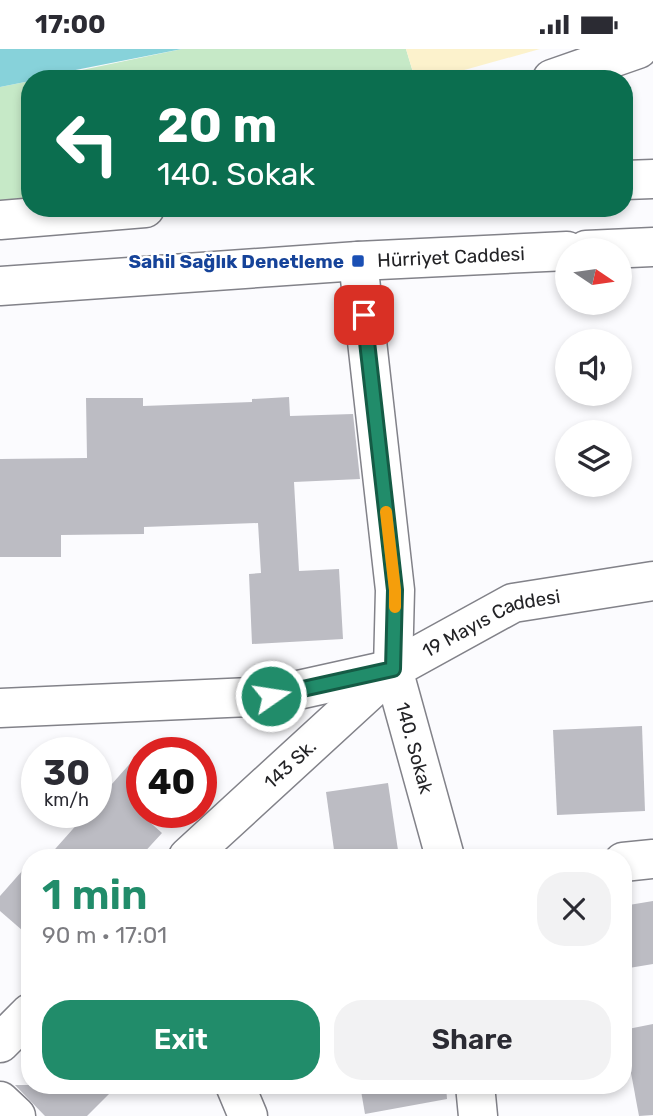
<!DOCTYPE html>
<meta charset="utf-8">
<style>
:root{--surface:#fff;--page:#f2f2f3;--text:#2b2b33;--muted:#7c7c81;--accent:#218c6a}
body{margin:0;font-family:Rubik,sans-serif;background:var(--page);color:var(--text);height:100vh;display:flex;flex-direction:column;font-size:26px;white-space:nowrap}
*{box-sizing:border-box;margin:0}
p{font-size:23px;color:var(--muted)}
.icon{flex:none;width:38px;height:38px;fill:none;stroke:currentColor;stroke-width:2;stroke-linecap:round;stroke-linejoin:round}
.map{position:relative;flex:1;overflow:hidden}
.sheet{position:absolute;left:21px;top:800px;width:611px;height:245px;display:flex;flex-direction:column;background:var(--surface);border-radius:28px;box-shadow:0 4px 10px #0003}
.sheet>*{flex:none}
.guide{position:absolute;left:21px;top:21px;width:612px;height:147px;border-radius:28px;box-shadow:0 4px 10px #0003;background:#0b6e4f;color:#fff;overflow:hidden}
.needle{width:46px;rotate:103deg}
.buttons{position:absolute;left:555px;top:189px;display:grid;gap:14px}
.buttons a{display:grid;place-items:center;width:77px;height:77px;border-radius:50%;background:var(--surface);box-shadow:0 4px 10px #0003;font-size:35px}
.speed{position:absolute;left:21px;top:688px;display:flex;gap:14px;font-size:35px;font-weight:700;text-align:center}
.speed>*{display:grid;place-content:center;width:91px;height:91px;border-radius:50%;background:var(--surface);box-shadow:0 4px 10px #0003;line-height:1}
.speed small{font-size:18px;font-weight:400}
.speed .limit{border:10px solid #d22;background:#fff;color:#111}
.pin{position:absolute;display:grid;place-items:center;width:60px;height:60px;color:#fff;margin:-30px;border-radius:14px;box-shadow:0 4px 10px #0006}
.me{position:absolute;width:77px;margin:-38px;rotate:77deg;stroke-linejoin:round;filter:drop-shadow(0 0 5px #0008)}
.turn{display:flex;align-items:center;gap:24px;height:147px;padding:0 21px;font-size:32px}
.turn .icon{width:91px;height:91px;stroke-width:2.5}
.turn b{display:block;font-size:49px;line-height:60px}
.round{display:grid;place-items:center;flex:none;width:74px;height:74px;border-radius:28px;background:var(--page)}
.head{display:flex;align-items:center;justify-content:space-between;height:119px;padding:0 21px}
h1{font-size:42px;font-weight:600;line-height:52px;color:var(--accent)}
.primary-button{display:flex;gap:14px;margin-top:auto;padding:14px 21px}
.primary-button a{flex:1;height:80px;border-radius:28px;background:var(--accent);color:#fff;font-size:28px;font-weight:600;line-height:80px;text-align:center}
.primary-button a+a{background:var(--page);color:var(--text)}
.status{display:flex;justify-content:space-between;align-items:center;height:49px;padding:0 35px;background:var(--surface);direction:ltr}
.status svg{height:19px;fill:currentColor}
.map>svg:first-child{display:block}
</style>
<div class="status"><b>17:00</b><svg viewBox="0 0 49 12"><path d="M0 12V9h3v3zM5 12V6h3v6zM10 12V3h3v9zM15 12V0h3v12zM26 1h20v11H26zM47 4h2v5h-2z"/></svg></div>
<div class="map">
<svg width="653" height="1067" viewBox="0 0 653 1067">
<rect width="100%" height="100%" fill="#fbfbfe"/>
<g fill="#c6e9c7">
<path d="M182,0H406L415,30H39Z"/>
<path d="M30,32V159L0,171V38Z"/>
</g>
<path fill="#fcf2cc" d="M406,0H540L432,30H415Z"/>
<path fill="#87d2da" d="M0,0H182L30,30V32L0,38Z"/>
<g fill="#bcbcc3">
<path d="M289,348L290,367L353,365L360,430L294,433L299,522L339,520L343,590L252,595L249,525L261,524L258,474L144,478V485L61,486V508H0V410L87,409L86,349H143V357L252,353V350Z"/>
<path d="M642,677L645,762L557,766L553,681Z"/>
<path d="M142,701V760L136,761L162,784L140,808H48L88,763H96V753Z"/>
<path d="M388,734L399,808H335L326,743Z"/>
<path d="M30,813V888L0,862V847Z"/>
<path d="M653,852V915L623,920V857Z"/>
<path d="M653,975V1066L639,1067L623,981Z"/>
<path d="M15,1036H118L87,1067H45Z"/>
<path d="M360,1036H446L447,1050L365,1065Z"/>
</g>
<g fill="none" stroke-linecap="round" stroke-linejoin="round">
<defs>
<g id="street">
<path d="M552,30L638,0"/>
<path id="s1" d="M358,212L395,541L393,620L445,808"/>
<path id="s2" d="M188,808L393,620"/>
<path d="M623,813L653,810"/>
<path d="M0,994L30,964"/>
<path d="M235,1036L248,1067"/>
<path d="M475,1036L478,1067"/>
<path d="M0,1052L16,1067"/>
</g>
<g id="secondary">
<path id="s3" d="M0,659L271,647L393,620L513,554L653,532"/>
</g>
<g id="highway">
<path d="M625,131L653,130"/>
<path d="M0,171L145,159"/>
<path d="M586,201L653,198"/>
<path id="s4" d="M0,237L358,212L567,202"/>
</g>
</defs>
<use href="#street" stroke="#828289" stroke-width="41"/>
<use href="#secondary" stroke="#828289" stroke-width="41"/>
<use href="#highway" stroke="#828289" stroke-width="41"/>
<use href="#street" stroke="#fff" stroke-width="38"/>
<use href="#secondary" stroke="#fff" stroke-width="38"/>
<use href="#highway" stroke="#fff" stroke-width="38"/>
</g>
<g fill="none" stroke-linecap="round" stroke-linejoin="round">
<defs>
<path id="route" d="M271,647L393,620L395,541L364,266"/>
</defs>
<use href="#route" stroke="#155b45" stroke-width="18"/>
<use href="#route" stroke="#218c6a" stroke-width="12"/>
<path stroke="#f59e0b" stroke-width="12" d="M386,463L395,541V558"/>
</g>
<rect fill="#1a4fb4" stroke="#fff" stroke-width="2.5" x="351" y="205" width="14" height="14" rx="3.5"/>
<g text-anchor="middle" stroke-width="5" stroke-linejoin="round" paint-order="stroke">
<g font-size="19" fill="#232326" stroke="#fff">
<text dy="7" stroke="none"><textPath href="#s4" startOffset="452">Hürriyet Caddesi</textPath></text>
<text dy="7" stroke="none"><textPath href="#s3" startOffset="506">19 Mayıs Caddesi</textPath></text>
<text dy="7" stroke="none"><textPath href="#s1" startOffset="492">140. Sokak</textPath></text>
<text dy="7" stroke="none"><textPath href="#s2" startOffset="138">143 Sk.</textPath></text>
</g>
<g font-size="19" font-weight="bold" fill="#164399" stroke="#fff" text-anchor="end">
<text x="344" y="219">Sahil Sağlık Denetleme</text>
</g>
</g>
</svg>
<div class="buttons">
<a><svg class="needle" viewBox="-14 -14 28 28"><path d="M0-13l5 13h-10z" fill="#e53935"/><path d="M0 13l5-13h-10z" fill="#7c7c81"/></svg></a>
<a><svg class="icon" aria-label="sound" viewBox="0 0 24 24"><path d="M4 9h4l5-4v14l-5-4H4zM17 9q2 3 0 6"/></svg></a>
<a><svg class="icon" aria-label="layers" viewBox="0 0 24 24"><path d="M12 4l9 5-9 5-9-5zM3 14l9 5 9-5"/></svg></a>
</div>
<div class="speed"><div>30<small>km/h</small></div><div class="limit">40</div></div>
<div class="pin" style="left:364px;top:266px;background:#d93025"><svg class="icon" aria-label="arrive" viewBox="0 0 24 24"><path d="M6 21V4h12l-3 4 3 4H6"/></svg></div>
<svg class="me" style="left:271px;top:647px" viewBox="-20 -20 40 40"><circle r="17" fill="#218c6a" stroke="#fff" stroke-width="3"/><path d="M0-11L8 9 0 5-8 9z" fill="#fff"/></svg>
<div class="guide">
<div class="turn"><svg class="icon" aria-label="left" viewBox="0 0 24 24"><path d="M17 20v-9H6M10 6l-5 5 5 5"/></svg><div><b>20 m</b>140. Sokak</div></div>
</div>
<section class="sheet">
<div class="head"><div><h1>1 min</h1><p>90 m · 17:01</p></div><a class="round"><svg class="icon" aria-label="close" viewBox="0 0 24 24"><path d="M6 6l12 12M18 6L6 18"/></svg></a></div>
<div class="primary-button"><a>Exit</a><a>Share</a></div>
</section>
</div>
